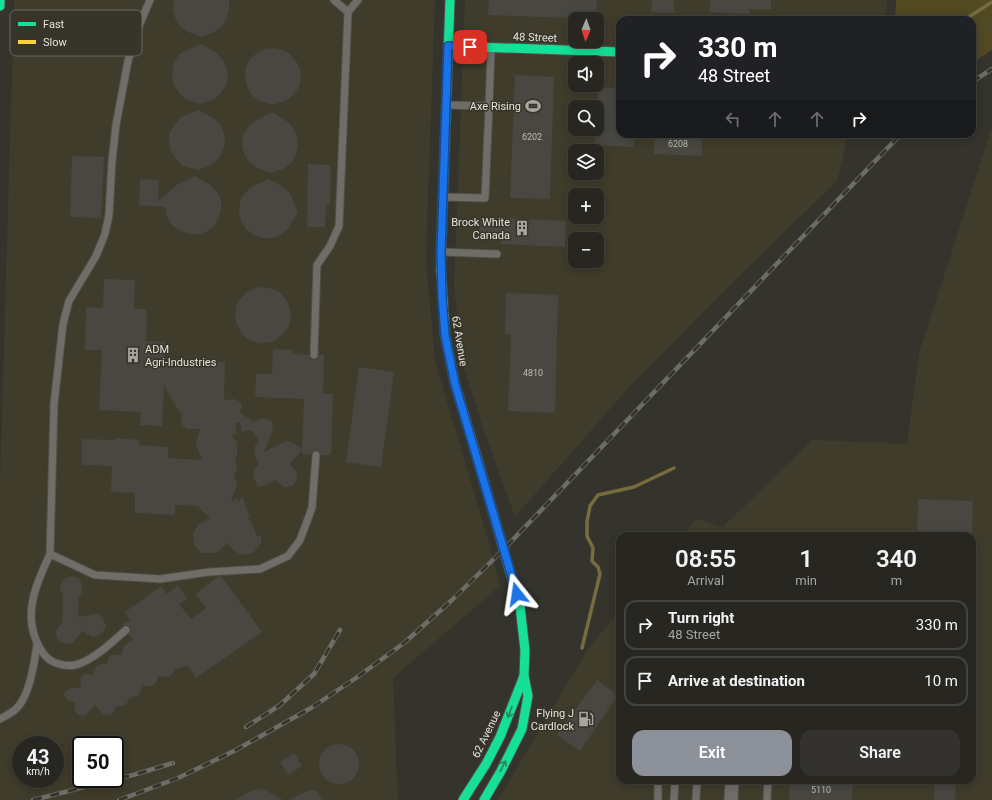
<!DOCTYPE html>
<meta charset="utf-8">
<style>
:root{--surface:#272621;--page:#33322e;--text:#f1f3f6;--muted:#a4a5a5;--line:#43433f;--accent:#8c9099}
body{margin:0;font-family:Roboto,sans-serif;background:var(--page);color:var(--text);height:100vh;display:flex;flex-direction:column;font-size:15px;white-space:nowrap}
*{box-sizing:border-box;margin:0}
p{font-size:13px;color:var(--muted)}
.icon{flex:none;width:22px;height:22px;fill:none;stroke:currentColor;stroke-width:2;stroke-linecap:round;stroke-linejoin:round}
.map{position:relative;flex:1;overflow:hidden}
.panel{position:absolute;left:616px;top:532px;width:360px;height:252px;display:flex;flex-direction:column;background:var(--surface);border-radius:12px;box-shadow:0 2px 10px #0003,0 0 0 1px var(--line)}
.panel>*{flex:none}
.hud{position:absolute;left:616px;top:16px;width:360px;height:122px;border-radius:12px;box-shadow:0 2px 10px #0003,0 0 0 1px var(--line);background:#202124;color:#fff;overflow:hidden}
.needle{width:26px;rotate:182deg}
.buttons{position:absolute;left:568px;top:12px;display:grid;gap:8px}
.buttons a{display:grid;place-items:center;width:36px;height:36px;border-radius:8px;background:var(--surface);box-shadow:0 2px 10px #0003,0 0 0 1px var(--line);font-size:20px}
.speed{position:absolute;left:12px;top:736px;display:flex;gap:8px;font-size:20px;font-weight:700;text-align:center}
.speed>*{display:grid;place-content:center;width:52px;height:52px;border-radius:50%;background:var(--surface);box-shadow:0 2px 10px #0003,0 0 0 1px var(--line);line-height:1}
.speed small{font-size:10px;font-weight:400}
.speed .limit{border:2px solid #111;border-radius:6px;background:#fff;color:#111}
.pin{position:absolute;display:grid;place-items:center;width:34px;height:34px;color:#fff;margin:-17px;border-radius:8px;box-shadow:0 2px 6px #0006}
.me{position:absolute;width:44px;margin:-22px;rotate:345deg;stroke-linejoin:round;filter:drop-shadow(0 0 3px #0008)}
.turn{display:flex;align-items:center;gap:14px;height:84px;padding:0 16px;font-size:18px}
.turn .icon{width:52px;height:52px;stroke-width:2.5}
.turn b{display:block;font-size:28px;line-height:34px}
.lanes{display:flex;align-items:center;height:38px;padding:0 16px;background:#0003;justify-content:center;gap:20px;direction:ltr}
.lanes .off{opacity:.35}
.eta{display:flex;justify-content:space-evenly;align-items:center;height:68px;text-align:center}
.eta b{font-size:24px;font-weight:600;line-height:28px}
.action{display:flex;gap:8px;margin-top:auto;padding:8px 16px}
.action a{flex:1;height:46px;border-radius:12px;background:var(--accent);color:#fff;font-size:16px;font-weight:600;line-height:46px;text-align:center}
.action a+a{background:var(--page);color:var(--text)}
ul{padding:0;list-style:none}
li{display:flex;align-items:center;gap:12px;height:50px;margin:0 8px 6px;padding:0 8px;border:2px solid var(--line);border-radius:12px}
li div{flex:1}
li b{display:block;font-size:15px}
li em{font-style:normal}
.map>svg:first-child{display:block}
</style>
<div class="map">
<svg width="992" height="800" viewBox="0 0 992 800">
<rect width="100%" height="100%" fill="#34332c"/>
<g fill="#3f3c2b" fill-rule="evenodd">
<path d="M14,0H435L426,259L435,361L485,529L500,586L393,678L398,800H0V481ZM21,745H55V779H21ZM81,745H115V779H81Z"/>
<path d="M465,0H887L886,20H620V134H847L844,153L837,181L738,277L632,384L515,517L484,431L463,365L454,286ZM575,19H597V41H575ZM575,63H597V85H575ZM575,107H597V129H575ZM575,151H597V173H575ZM575,195H597V217H575ZM575,239H597V261H575Z"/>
<path d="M992,127V800H498L587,650L620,610V780H972V536H682L696,519L723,527L812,440L907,444L919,353Z"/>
</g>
<path fill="#514922" d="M896,0H992V50L972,63V20H895Z"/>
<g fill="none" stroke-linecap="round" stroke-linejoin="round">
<g stroke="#766c3e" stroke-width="3.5">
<path d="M964,20L992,2"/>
<path d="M582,648L600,574L598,567L592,561L593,548L587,536V522L590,506L598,495L634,487L674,468"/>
</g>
</g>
<g fill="#484742">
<path d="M174,0H229V9L227,18L223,25L216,31L202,37L188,32L180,26L175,18L173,8Z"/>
<path d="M489,0H597L596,19L488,15Z"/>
<path d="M652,0H674V13L651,12Z"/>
<path d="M710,0H771V10L750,9V14L710,12Z"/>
<path d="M201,44L217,53L223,60L227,68L228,77L226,85L221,93L214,99L200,104L186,99L179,93L174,85L172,76L173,66L177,57L184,51Z"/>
<path d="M274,48L283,50L290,54L296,61L300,69L301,78L299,87L294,94L287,100L273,105L259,101L252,95L247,86L245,77L246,67L250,59L257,53L265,49Z"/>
<path d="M515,75L554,77L550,199L510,198Z"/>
<path d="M598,87L620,88V134H634V147L595,145L596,129H597Z"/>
<path d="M198,110L215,119L221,126L224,134L225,143L223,151L218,159L211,165L198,170L183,166L176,159L171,151L169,142L170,132L175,124L181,117Z"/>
<path d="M272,112L288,122L294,129L297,137L298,146L296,154L292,162L285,168L271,173L257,168L249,162L244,154L242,145L243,135L248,127L255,121Z"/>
<path d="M655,134H702V156L654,154Z"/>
<path d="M72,156L104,157L101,218L70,217Z"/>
<path d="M308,164L331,165L330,205H326L325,227H307Z"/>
<path d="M195,176L211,185L217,192L221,200V209L219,217L215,225L208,231L199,234H189L180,231L172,225L167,217L165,207L139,205L140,179L159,180L158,201L178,184Z"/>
<path d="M269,179L285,188L291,195L298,212L288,228L282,234L273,238H263L254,235L246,229L241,221L239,211L240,201L245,193L251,187Z"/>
<path d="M480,217L566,221L565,247L501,244L502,236L479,235Z"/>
<path d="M104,279L135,280L134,309H147L146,341L165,342L164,361L225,362L224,400L234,399L239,401L242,404L240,413L253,421L250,422L251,423L263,418L270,420L272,423L273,430L264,452L284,442L287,441L291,442L302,449L304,399L255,397L256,374H272L273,349L293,350L292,354L309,355L310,358L313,360L317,359L319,355H324L323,394H333L331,455H321L319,451L316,450L312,452L311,455L302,454V450L290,464L296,472L297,475V479L294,485L288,487H284L275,480L267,485L258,487L253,476L254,470L259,464L254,455L255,446L259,441L252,430L242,432L240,423H236V434L231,435L237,442V456L235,457L237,471L234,474L237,485L231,502L238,498V504L242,496L250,517L247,518L252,523L257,537L261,535V543L254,552L243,555L238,553L233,550L227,543L219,551L214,553H202L194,545L193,534L198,525L210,518L201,510L198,506L175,505V515L135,513V493L111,492L112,466L82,465V439L115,440V438L140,440L139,445L168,447V458L202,460L197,447L196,443L200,429H187L183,426L181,421L182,414L178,410L164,385L162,426L140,425L141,412L99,410L102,350H85L86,307L103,308Z"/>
<path d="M264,287L273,289L281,293L286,300L290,308L291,317L289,326L284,333L273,342L259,343L249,340L242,334L237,325L235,316L236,306L241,298L247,292L255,288Z"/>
<path d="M506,293L558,295L555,413L508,411L511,334H505Z"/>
<path d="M359,367L394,372L381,467L346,462Z"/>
<path d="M918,499L973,501L972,536H917Z"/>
<path d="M71,576L78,578L82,584V592L79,597L78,617L97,614L103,618L106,626L105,629L100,635L93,637L82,631L73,643L66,644L59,641L57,638L56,631L62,622L63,595L60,589V586L64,579Z"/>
<path d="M219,576H221L262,632L196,678L188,666L174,669L173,674L169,677L158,676L156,683L152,686H143L139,695L130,698L127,703L124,706H116L113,712L110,715L103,714L95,705L85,716L78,715L75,711V702L67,700L64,696L65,692L71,688H81L80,680L82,676L86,674L93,675L96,666L101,664H107L108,658L112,655H121L124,646L133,640L129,634L131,631L130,627L127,625H122L130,620L125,612L161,586L167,594L178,586L187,598L179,604L191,619L206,608L195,594Z"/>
<path d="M597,680L618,695L580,751L557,735Z"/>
<circle cx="339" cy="764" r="20"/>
<path d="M294,753L302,766L288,775L280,762Z"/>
<path d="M790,780H853L852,800H789Z"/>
<path d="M935,780H956L955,800H934Z"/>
<path d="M258,789L265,790L283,800H235L252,790Z"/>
<path d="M314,790L317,791L322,800H289L307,791Z"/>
</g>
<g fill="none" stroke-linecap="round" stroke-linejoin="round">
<defs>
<g id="lane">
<path d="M150,0L136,33L128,61L116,125L112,161L109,215L105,234L96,256L69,301L63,324L54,404L50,554L95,575L160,579L209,572L260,569L288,556L300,540L312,508L316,455"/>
<path d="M334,0L348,12"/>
<path d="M489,106L491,49"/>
<path d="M443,197L485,198L489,106L446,105"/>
<path d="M442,252L497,254"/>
<path d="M314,355L317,265L330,246L339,226L348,12L358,0"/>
<path d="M50,554C35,587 20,619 43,653C50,663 63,667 75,665C93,661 113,641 126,630"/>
<path d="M0,719C5,716 12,713 16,709C30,696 34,663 37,645"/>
<path d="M658,800V780"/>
<path d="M674,800L675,780"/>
<path d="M696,800L697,780"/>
<path d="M767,800L768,780"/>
</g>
<path id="street" d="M731,800L732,780"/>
<g id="fast">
<path d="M0,0V6"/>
<path d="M448,46L620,52"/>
<path d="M441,270V252L450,0"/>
<path d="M478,461L520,606L525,650L524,676L528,696L522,729L501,771L484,800"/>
<path d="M463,800L486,764L500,737L524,676"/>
</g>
<path id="slow" d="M441,270L445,335L455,384L478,461"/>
</defs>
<use href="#lane" stroke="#504f49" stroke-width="9"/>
<use href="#street" stroke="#504f49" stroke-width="15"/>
<use href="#fast" stroke="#504f49" stroke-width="11"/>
<use href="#slow" stroke="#504f49" stroke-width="11"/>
<use href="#lane" stroke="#6e6d68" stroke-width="7"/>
<use href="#street" stroke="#6e6d68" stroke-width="13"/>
<use href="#fast" stroke="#16e098" stroke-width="9"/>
<use href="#slow" stroke="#ffcf43" stroke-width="9"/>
<defs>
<g id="rail">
<path d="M972,82L992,69"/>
<path d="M246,727L280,705L314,674L340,630"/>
<path d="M33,800L133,775L173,763"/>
<path d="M119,800L178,778L234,751L311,708L356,678L404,643L452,600L504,549L901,134"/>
</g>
</defs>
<use href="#rail" stroke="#6d6d68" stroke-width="4.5"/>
<use href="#rail" stroke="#373529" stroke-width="3" stroke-dasharray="9" stroke-linecap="butt"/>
</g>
<defs><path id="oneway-shaft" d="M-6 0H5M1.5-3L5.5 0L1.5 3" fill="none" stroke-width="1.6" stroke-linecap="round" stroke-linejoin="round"/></defs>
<g stroke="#28825b">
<use href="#oneway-shaft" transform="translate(510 712) rotate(109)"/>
<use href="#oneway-shaft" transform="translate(503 766) rotate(-63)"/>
</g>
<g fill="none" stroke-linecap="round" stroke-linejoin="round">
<defs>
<path id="route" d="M470,47L448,46L441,252L442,296L445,335L455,384L517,594"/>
</defs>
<use href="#route" stroke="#114b97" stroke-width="10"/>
<use href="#route" stroke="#1a73e8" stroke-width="7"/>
</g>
<defs>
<symbol id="stadium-bare" viewBox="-9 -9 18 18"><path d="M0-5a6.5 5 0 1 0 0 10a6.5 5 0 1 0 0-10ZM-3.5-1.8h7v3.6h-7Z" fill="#a6a59e" stroke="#373529" stroke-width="2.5" paint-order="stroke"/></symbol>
<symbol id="building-bare" viewBox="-9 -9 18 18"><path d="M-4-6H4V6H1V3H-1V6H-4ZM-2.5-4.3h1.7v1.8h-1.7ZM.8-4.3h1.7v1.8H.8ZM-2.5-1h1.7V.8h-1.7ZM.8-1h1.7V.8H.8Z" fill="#a6a59e" stroke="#373529" stroke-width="2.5" paint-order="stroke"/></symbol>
<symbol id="fuel-bare" viewBox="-9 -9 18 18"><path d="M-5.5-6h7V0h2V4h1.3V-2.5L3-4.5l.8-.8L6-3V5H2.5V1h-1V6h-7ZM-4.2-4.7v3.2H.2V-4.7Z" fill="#a6a59e" stroke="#373529" stroke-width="2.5" paint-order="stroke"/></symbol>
</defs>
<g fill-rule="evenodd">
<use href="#stadium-bare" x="522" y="95" width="22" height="22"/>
<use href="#building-bare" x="511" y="217" width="22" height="22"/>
<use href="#building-bare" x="122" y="344" width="22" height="22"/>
<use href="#fuel-bare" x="575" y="708" width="22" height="22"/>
</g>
<g text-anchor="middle" stroke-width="3" stroke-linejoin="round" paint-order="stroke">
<g font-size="9" fill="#bdbbb5">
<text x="532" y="140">6202</text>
<text x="678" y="147">6208</text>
<text x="533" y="376">4810</text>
<text x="821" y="793">5110</text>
</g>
<g font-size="11" fill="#e4e2db" stroke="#373529">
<text transform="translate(535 37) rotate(2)" y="4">48 Street</text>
<text transform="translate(460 341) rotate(81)" y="4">62 Avenue</text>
<text transform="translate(486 734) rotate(-64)" y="4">62 Avenue</text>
</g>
<g font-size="11" fill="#e4e2db" stroke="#373529" text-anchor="end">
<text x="521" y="110">Axe Rising</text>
<text x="510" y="226">Brock White<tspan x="510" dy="13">Canada</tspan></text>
<text x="145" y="353" text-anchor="start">ADM<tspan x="145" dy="13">Agri-Industries</tspan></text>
<text x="574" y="717">Flying J<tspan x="574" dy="13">Cardlock</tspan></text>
</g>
</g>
<rect x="10" y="10" width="132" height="46" rx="6" fill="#373529" stroke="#6b695e" stroke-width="1"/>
<rect x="18" y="22" width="18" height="4" fill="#16e098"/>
<rect x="18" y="40" width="18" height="4" fill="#ffcf43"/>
<g font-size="11" fill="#e4e2db">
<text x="43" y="28">Fast</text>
<text x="43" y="46">Slow</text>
</g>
</svg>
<div class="buttons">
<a><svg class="needle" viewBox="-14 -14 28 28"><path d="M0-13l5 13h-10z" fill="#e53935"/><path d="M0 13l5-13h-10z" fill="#a4a5a5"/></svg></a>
<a><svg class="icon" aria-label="sound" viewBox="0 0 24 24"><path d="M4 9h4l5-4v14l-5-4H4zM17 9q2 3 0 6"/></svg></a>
<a><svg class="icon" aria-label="search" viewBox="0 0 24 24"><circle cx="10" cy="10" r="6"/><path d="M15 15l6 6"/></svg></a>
<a><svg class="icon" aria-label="layers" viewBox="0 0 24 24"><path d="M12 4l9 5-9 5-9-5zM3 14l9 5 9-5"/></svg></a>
<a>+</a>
<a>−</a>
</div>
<div class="speed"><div>43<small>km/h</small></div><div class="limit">50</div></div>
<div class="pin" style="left:470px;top:47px;background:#d93025"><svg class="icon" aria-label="arrive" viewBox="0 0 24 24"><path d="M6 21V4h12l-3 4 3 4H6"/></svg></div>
<svg class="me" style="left:517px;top:594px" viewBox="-20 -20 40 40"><path d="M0-17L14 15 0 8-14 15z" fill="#1a73e8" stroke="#fff" stroke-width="4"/></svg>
<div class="hud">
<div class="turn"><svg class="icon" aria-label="right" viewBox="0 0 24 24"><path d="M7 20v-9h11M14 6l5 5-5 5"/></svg><div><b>330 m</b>48 Street</div></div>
<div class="lanes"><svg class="icon off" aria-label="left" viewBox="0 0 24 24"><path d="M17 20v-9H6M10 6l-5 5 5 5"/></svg><svg class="icon off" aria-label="ahead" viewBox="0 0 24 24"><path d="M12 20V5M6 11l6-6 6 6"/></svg><svg class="icon off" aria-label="ahead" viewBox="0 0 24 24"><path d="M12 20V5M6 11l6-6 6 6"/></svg><svg class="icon" aria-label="right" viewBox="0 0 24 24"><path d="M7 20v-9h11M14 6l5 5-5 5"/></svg></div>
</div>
<section class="panel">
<div class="eta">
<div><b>08:55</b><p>Arrival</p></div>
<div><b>1</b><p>min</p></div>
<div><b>340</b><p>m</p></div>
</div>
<ul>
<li><svg class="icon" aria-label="right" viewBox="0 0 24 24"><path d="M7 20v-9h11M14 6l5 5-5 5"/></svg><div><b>Turn right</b><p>48 Street</p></div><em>330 m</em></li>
<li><svg class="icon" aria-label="arrive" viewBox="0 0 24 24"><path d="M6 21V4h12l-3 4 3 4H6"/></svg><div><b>Arrive at destination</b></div><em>10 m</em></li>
</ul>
<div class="action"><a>Exit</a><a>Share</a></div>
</section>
</div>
